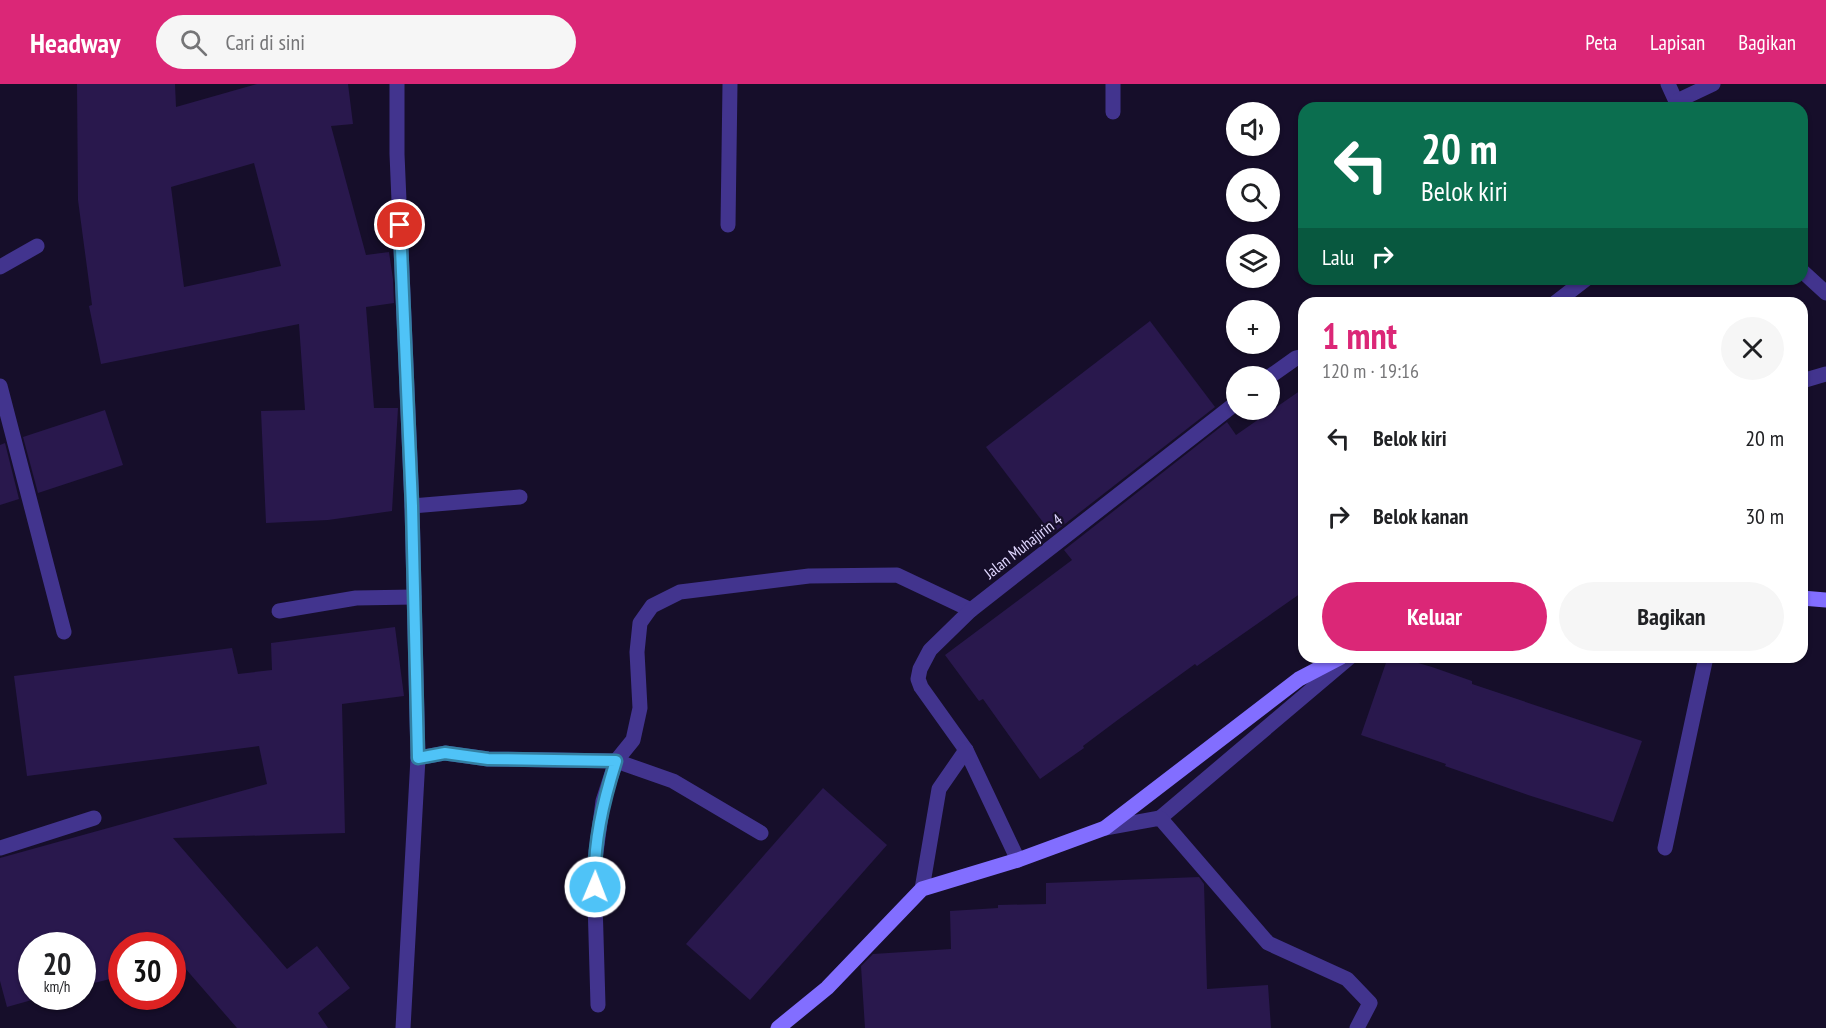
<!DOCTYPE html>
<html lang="id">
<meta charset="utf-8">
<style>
:root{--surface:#fff;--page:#f6f6f6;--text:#202124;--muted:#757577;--accent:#db2777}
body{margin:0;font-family:"PT Sans Narrow",sans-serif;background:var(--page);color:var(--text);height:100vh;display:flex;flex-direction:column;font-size:22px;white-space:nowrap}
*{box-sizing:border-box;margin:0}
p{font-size:20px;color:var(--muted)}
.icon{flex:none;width:33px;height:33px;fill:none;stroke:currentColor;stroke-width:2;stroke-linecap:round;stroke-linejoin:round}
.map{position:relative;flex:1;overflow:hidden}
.drawer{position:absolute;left:1298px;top:213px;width:510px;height:366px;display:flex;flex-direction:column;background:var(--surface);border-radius:18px;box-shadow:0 2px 4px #0004}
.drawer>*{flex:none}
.guide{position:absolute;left:1298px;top:18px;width:510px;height:183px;border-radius:18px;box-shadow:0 2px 4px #0004;background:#0b6e4f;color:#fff;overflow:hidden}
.fabs{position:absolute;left:1226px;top:18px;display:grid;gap:12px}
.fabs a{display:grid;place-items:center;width:54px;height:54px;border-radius:50%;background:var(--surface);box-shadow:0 2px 4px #0004;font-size:30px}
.speed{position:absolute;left:18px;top:848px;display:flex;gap:12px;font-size:30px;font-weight:700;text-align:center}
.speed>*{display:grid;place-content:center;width:78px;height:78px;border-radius:50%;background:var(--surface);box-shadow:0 2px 4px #0004;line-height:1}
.speed small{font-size:15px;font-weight:400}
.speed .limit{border:9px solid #d22;background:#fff;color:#111}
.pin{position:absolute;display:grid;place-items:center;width:51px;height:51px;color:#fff;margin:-26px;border:3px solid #fff;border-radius:50%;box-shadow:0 2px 6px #0007}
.me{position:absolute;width:66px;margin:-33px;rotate:1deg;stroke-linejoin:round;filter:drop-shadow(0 0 4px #0008)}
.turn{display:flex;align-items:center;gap:21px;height:126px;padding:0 24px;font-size:27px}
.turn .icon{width:78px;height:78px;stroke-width:2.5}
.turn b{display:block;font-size:42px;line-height:51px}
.then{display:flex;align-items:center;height:57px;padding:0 24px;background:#0003;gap:12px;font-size:22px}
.round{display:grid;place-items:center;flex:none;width:63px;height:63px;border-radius:32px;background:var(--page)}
.summary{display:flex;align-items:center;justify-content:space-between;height:102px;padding:0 24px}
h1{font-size:36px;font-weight:800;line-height:45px;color:var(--accent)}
.button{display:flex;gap:12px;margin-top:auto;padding:12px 24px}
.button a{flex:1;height:69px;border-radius:36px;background:var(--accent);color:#fff;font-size:24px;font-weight:800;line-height:69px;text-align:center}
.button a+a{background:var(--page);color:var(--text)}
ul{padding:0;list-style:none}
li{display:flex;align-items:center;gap:18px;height:78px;padding:0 24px}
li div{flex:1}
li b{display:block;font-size:22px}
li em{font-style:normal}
header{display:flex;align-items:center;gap:36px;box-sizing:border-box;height:84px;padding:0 30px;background:var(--accent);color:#fff}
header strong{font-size:28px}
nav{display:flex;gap:33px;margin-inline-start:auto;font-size:21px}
.search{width:420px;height:54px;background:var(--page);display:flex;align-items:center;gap:15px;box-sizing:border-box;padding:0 21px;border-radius:33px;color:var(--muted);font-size:22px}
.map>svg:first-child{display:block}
</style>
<header>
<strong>Headway</strong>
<div class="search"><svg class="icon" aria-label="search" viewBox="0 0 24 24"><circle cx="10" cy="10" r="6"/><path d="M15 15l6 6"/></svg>Cari di sini</div>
<nav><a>Peta</a><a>Lapisan</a><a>Bagikan</a></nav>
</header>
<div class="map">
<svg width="1826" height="944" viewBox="0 0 1826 944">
<rect width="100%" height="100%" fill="#160e2a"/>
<g fill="#29184d" fill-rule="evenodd">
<path d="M77,0H175L176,23L257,0H348L353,40L331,42L366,171L389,168L393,195L394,219L366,223L374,324H398L392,427L328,436L266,439L261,327L305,326L299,240L101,280L89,222L92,221L78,116ZM254,79L281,182L184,203L171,103Z"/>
<path d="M1150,237L1215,323L1052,450L986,363Z"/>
<path d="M1304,304V507L1197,582L1195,580L1119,635L1083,662L1084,664L1040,695L983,615L979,617L945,571L1072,476L1064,466L1227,338L1236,351Z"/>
<path d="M105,326L123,381L38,409L23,353Z"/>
<path d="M5,359L19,415L0,421V361Z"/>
<path d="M395,543L404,612L342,620L345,749L173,754L287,885L317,862L350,904L318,929L328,944H237L178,876L172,878V861H122V892L82,902V861H32V912H46L7,923L0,897V774L267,700L259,662L27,692L14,592L232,564L238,590L272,586L271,559Z"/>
<path d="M1388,573H1397L1432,583L1472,597V600L1642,657L1613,738L1528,711L1445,682L1446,680L1361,651Z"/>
<path d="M823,704L887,761L750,916L686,860Z"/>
<path d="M1199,793L1204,800L1207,905L1268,901L1271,944H865L861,882L873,870L951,865L950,827L998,824V821L1046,820V799Z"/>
</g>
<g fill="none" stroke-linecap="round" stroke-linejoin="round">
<path stroke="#42348e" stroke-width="15" d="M1802,297L1826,290"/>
<g stroke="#42348e" stroke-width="15">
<path d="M397,0V70L412,422L418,674L403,944"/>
<path d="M1113,0V28"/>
<path d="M1668,0L1679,24"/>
<path d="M1677,17L1713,0"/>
<path d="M728,141L730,0"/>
<path d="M0,183L37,162"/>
<path d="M1802,187L1826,209"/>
<path d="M1555,219L1586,195"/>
<path d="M1269,293L1296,274L1304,272"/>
<path d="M0,302L64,548"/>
<path d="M412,422L520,413"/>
<path d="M279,527L356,514L414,513"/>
<path d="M418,674L445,669L488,675L616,677L603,717L594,783L598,921"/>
<path d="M1160,734L1350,573"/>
<path d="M1105,744L1160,734L1268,859L1347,895L1370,919L1357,944"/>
<path d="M761,749L673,697L616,677L633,656L640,624L637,568L640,539L652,522L680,508L809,492L897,491L971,526"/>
<path d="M0,764L94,734"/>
<path d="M1665,764L1706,573"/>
<path d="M1018,776L966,666L921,603L918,595L920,585L930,566L971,526L1236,319"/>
<path d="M922,805L939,705L966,666"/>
</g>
<g stroke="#826eff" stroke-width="15">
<path d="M1802,514L1826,516"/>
<path d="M778,944L827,904L922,805L1018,776L1105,744L1299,595L1341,573"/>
</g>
</g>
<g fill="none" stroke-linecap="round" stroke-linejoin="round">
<defs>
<path id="route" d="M400,141L412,422L418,674L445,669L488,675L616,677C603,718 593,760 595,803"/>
</defs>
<use href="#route" stroke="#337fa1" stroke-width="15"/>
<use href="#route" stroke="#4fc3f7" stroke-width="10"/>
</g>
<g text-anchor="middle" stroke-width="4.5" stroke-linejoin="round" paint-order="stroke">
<g font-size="16" fill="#e0d7ff" stroke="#160e2a">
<text transform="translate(1023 462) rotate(-38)" y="6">Jalan Muhajirin 4</text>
</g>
</g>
</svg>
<div class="fabs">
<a><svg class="icon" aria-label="sound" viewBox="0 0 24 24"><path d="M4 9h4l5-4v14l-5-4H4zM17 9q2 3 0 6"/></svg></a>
<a><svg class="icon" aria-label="search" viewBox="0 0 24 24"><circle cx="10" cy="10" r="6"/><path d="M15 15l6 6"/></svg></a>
<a><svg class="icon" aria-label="layers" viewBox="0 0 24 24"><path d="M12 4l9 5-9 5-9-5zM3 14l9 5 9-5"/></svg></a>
<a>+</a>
<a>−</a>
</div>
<div class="speed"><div>20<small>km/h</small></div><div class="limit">30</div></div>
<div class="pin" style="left:400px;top:141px;background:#d93025"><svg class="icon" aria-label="arrive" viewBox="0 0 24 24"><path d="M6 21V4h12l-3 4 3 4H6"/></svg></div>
<svg class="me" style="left:595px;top:803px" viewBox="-20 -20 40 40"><circle r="17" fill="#4fc3f7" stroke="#fff" stroke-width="3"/><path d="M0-11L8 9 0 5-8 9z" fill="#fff"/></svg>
<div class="guide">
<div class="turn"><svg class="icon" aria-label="left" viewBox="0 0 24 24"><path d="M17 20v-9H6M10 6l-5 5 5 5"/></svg><div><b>20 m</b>Belok kiri</div></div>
<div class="then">Lalu<svg class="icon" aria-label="right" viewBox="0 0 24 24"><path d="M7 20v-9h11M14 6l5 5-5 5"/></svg></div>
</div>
<section class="drawer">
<div class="summary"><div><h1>1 mnt</h1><p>120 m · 19:16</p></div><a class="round"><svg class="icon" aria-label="close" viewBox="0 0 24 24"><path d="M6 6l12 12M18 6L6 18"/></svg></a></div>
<ul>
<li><svg class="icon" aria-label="left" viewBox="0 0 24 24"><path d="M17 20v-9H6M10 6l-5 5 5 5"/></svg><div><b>Belok kiri</b></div><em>20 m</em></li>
<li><svg class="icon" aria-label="right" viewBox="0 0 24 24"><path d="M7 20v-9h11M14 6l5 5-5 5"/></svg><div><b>Belok kanan</b></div><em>30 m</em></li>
</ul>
<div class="button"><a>Keluar</a><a>Bagikan</a></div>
</section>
</div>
